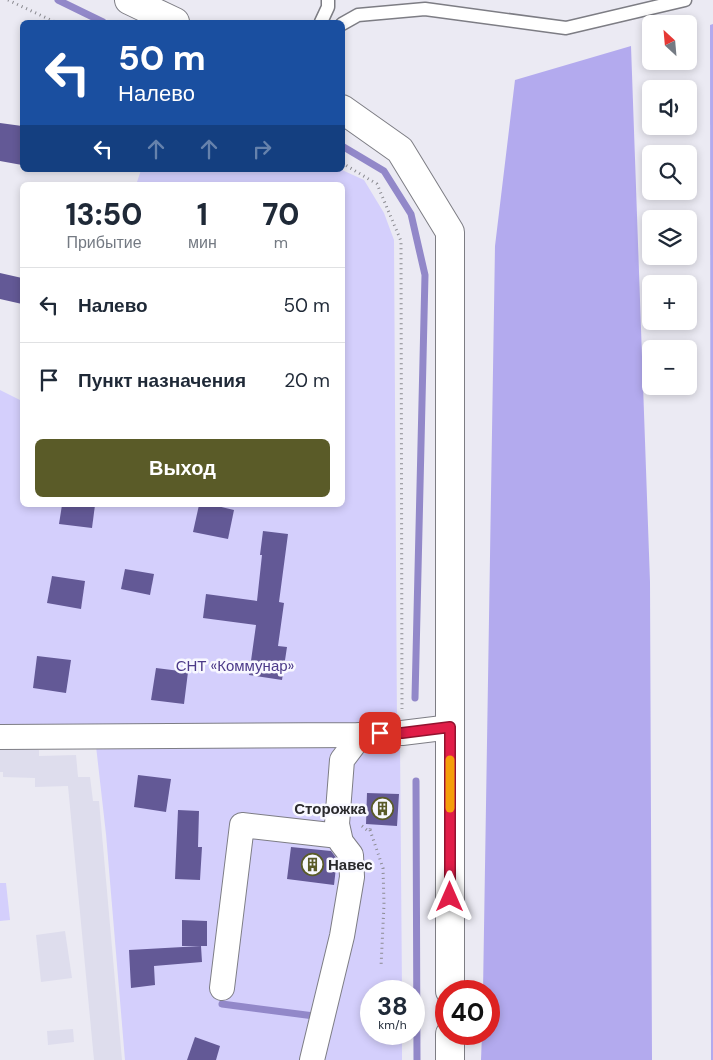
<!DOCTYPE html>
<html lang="ru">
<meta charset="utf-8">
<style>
:root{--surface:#fff;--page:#f2f2f3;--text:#1f2937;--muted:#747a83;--line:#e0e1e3;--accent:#5a5b28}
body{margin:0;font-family:"DM Sans",sans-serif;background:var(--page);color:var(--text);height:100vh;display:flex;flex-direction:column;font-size:19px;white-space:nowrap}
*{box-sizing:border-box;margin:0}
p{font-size:16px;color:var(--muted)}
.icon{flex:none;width:28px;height:28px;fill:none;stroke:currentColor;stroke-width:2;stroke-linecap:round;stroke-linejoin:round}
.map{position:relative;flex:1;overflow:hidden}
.details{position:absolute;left:20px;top:182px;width:325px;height:325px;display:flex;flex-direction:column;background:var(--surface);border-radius:8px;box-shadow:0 2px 8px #0003}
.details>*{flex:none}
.banner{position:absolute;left:20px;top:20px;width:325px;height:152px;border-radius:8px;box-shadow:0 2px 8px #0003;background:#1a4fa0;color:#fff;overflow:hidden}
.needle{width:32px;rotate:334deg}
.controls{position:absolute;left:642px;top:15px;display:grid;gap:10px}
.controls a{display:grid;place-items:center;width:55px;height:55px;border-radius:8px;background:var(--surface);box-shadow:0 2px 8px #0003;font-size:25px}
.speed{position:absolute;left:360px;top:980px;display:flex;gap:10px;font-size:25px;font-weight:700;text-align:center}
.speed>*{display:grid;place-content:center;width:65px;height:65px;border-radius:50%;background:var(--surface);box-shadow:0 2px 8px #0003;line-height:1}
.speed small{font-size:12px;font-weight:400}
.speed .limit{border:8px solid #d22;background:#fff;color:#111}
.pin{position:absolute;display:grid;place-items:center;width:42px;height:42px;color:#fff;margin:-21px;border-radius:10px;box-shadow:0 2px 8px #0006}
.me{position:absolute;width:55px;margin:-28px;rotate:0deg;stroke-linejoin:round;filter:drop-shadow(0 0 4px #0008)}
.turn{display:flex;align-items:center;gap:18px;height:105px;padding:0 15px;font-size:22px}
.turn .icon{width:65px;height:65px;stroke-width:2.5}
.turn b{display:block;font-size:35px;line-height:42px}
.lanes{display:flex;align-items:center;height:48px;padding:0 15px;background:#0003;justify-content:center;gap:25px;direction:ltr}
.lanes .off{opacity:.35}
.eta{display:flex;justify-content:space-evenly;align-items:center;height:85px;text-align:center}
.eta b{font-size:30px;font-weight:800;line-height:35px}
.primary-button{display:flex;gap:10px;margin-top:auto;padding:10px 15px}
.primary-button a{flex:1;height:58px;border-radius:8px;background:var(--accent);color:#fff;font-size:20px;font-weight:800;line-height:58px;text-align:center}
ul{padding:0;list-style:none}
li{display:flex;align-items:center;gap:15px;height:75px;padding:0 15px;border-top:1px solid var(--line)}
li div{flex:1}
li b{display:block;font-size:19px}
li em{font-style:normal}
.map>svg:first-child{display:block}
</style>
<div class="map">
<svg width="713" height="1060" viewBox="0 0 713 1060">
<rect width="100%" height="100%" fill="#ebeaf3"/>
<g fill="#dedded">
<path d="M0,748L39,750V756L76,755L78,777H90L93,801H99L122,1060H94L68,786L35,787V778L3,777V772H0Z"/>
<path d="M65,931L72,978L41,982L36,935Z"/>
<path d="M73,1029L74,1042L48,1045L47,1031Z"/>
</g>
<g fill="#d4cffc">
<path d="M141,170H342L364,180L384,213L394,240L397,724L400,742L402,991H371V1034H402V1060H125L106,834L96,746L0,744V390L22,401V505H342V185H136Z"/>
<path d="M0,883H6L10,920L0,921Z"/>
</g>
<g fill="#b3aaee">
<path d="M713,24V1060H711L710,25Z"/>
<path d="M631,46L650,582L652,1060H481L482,1034H489V991H483L495,246L515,80Z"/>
</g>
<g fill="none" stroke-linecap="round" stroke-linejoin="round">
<g stroke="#9288c9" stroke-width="7">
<path d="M58,0L103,22"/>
<path d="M342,146L384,171L411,214L425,275L415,698"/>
<path d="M416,781L417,1060"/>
<path d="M222,1004L314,1016"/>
</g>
</g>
<g fill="#635996">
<path d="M0,123L22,126V165L0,161Z"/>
<path d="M0,273L22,278V304L0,299Z"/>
<path d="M62,505H95L92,528L59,524Z"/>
<path d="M199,505H213L234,510L228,539L193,532Z"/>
<path d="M263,531L288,534L279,602L284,603L278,646L287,647L282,680L249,675L256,625L203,618L206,594L257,601L262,555H260Z"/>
<path d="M125,569L154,574L150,595L121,589Z"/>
<path d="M52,576L85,581L81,609L47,603Z"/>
<path d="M37,656L71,660L66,693L33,688Z"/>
<path d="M156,668L188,672L184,704L151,700Z"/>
<path d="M138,775L171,779L166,812L134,807Z"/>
<path d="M367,793L399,794L397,826L366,824Z"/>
<path d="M178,810L199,811L198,847H202L200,880L175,879Z"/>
<path d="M291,847L331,851L337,859L334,885L287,879Z"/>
<path d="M182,920L207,921V946H182Z"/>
<path d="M201,946L202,962L154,966L155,985L131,988L129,950Z"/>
<path d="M195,1037L220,1046L216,1060H187Z"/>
</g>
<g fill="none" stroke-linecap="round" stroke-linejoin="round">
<defs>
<g id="service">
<path d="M321,22L328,7V0"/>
<path d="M342,24L358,15L425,9L566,28L685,0"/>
</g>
<g id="minor">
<path d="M0,737L361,735L380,733H402L451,727"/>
<path d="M222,988L242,825L339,836"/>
<path d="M312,1060L342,936L352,877L351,855L341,842L337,824L342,760L361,735"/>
</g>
<g id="tertiary">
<path d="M129,0L175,22"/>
<path d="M342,109L400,150L450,232V991"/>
<path d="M450,1060V1034"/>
</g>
</defs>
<use href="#service" stroke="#7d7d84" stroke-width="15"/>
<use href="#minor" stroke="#7d7d84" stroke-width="26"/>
<use href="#tertiary" stroke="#7d7d84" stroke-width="30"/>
<g stroke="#8a8a90" stroke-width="3" stroke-dasharray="1 4" stroke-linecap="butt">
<path d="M8,0L55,22"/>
<path d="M342,163L377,184L401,241L402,709"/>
<path d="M362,826L367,830H370L371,825"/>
<path d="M370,830L383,868L384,904L381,967"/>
</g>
<use href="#service" stroke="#fff" stroke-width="12"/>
<use href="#minor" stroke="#fff" stroke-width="24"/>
<use href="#tertiary" stroke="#fff" stroke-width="28"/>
</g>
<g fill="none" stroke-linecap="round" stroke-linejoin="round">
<defs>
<path id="route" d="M380,733H402L450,727V897"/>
</defs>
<use href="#route" stroke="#92132f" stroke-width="12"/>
<use href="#route" stroke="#e11d48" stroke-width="9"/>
<path stroke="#f59e0b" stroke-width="9" d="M450,808V760"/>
</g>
<defs>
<symbol id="building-ring" viewBox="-11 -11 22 22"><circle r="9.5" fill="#f8f8ff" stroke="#5a5b28" stroke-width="1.5"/><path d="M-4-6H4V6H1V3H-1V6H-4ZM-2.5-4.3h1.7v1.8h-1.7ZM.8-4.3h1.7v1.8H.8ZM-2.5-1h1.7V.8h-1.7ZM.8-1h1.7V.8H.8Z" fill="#5a5b28"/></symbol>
</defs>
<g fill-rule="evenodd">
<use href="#building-ring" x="370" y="796" width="25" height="25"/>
<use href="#building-ring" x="300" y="852" width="25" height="25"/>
</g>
<g text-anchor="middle" stroke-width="5" stroke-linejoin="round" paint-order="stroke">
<g font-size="15" fill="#4c3a89" stroke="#f8f8ff">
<text x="235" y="671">СНТ «Коммунар»</text>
</g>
<g font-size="15" font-weight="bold" fill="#2a2a2d" stroke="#f8f8ff" text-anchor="end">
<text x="366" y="814">Сторожка</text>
<text x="328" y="870" text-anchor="start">Навес</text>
</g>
</g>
</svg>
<div class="controls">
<a><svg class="needle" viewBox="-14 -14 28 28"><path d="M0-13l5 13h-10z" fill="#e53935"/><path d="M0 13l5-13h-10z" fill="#747a83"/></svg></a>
<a><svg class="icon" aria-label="sound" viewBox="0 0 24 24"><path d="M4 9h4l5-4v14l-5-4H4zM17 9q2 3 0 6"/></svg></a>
<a><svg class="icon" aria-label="search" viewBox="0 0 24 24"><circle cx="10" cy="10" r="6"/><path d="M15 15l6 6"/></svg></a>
<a><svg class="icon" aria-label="layers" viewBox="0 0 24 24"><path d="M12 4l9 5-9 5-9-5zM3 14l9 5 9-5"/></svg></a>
<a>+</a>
<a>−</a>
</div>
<div class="speed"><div>38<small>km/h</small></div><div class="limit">40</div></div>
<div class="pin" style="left:380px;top:733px;background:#d93025"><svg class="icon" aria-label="arrive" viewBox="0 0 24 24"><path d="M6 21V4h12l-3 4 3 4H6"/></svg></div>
<svg class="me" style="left:450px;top:897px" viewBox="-20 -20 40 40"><path d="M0-17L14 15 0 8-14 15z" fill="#e11d48" stroke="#fff" stroke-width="4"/></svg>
<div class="banner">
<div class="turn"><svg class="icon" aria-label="left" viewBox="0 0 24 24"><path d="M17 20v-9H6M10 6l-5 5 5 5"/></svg><div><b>50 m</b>Налево</div></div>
<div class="lanes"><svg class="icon" aria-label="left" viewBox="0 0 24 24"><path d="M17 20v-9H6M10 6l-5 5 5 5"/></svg><svg class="icon off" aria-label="ahead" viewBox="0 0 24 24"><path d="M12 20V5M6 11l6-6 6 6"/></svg><svg class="icon off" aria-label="ahead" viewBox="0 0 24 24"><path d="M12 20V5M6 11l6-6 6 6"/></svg><svg class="icon off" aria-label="right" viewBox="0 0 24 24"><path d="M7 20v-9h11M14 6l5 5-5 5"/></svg></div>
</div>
<section class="details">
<div class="eta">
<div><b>13:50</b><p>Прибытие</p></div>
<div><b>1</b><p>мин</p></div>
<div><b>70</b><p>m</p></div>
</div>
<ul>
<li><svg class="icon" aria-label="left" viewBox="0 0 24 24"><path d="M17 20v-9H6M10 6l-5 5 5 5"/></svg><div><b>Налево</b></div><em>50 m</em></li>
<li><svg class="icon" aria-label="arrive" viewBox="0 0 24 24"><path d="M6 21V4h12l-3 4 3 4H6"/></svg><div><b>Пункт назначения</b></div><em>20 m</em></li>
</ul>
<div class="primary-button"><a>Выход</a></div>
</section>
</div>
